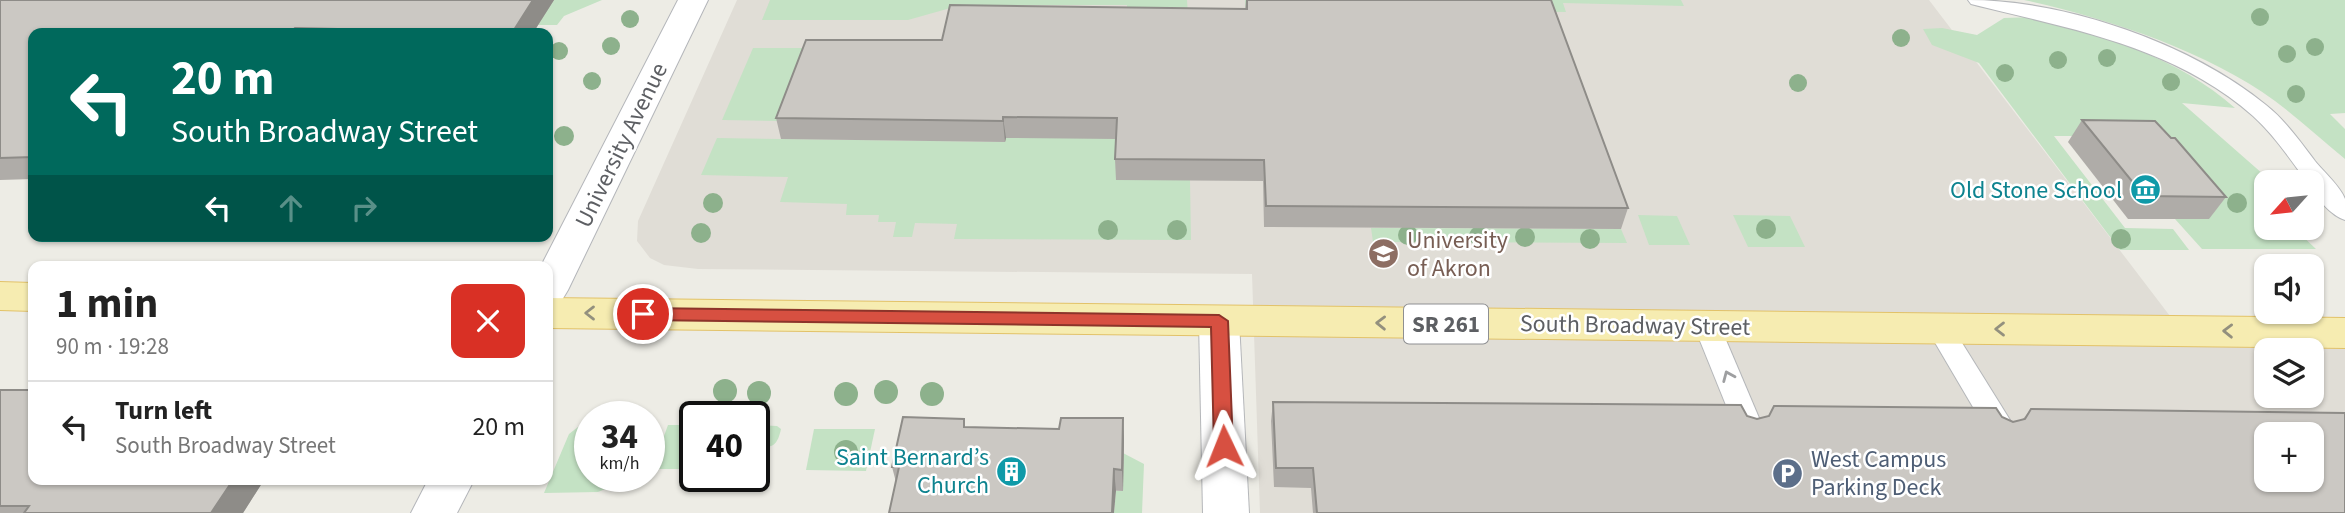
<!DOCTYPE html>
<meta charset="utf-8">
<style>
:root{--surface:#fff;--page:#f6f6f6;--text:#222;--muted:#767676;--line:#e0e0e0}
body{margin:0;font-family:"Source Sans 3",sans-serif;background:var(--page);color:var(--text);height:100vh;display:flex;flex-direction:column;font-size:26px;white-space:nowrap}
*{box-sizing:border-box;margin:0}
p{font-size:23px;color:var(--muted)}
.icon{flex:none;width:38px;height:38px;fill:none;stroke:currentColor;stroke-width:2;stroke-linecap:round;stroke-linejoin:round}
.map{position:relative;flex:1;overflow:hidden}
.side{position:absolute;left:28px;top:261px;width:525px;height:224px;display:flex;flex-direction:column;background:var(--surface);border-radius:14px;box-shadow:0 2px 5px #0004}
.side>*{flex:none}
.hud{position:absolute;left:28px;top:28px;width:525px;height:214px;border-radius:14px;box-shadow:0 2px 5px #0004;background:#00695c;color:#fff;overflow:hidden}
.needle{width:46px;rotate:243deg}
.fabs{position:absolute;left:2254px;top:170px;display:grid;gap:14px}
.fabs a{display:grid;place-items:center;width:70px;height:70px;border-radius:14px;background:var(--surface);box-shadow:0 2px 5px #0004;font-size:35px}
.speed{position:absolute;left:574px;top:401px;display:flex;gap:14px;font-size:35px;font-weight:700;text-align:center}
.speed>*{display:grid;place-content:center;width:91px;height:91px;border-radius:50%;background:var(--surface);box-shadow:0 2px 5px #0004;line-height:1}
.speed small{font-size:18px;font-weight:400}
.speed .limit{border:4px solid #111;border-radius:10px;background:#fff;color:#111}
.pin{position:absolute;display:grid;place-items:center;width:60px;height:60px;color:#fff;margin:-30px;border:4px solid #fff;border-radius:50%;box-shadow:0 2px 7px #0007}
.me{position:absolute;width:77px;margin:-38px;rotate:358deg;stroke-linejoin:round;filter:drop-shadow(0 0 5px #0008)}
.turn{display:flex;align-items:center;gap:24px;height:147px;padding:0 28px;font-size:32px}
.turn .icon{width:91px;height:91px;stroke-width:2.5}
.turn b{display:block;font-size:49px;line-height:60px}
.lanes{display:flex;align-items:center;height:66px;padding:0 28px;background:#0003;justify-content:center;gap:35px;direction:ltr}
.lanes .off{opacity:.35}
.round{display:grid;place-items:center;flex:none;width:74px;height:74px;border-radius:14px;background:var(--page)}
.summary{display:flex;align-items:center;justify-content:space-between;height:119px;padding:0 28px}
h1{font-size:42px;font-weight:700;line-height:52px}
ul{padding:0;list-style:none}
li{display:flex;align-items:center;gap:21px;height:91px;padding:0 28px;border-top:2px solid var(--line)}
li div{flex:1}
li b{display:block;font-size:26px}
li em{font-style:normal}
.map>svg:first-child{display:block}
</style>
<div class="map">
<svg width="2345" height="513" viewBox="0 0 2345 513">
<rect width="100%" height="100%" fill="#edece5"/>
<path fill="#e0ddd6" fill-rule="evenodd" d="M737,0H1929L2173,320L2345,325V513H1260L1252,274L698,269L664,265L650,258L637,241L638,221ZM2266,350H2312V396H2266ZM2266,434H2312V480H2266Z"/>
<g fill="#c4e2c4">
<path d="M553,0H602L564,16L557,25H538Z"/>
<path d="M770,0H1187L1189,28H1127V5H961L908,20H762Z"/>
<path d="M1245,0H1681L1684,6L1563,3L1566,12L1245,8Z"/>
<path d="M2024,0H2345V113L2330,114L2345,129V159C2322,140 2299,119 2275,101C2207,51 2106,18 2024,0Z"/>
<path d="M2035,17C2105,36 2179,58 2235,108L2182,103L2272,182H2266V228H2294L2316,249H2202L2175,219H2207L2084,136H2054L2125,228L2173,229L2189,250H2120L1979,63L1932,45L1923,29L1942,28L1977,35L2004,18Z"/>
<path d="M753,48H806L778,121L722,120Z"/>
<path d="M1010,99L1118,139L1190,180L1191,240L954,239L957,224L915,223L912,237H893L896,222H878L879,215H846L847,204L780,202L788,177L701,175L717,138L1005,142Z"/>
<path d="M1638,215L1677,216L1690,245H1649Z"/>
<path d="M1733,215L1790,216L1805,247H1748Z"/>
<path d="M1371,228L1621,229L1627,243L1373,242Z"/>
<path d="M590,425V476H614L610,487L598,492L544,493L569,434L578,427Z"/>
<path d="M668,425H695V469H658L654,463Z"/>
<path d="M754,425L777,426L781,429C777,447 772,448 754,447Z"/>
<path d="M814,429H875L866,471L806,470Z"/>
<path d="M1123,453L1144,464L1142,513H1114L1116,491H1123Z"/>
</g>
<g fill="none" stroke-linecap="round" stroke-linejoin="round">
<defs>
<g id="service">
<path d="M1968,0C2066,0 2190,43 2266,105C2285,120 2300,141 2315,161C2323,171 2341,187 2345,199C2345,204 2345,214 2345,220C2332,216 2312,196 2312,182H2307C2290,159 2274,135 2253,116C2174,46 2070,29 1971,4Z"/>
<path d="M1707,317L1716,319L1720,326L1762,425L1758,433L1748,436L1738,433L1734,425L1694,326L1698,319Z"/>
<path d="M1940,319L1949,322L2010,420L2014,428L2010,436L2000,439L1990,436L1927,329L1931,322Z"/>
</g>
<path id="tertiary" d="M1219,306L1233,311L1239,321L1249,513H1203L1199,321L1205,311Z"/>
<g id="secondary">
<path d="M678,0H708L568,290L562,300L548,304V266H541Z"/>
<path d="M428,480H474L457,513H411Z"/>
</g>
<g id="primary">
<path d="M0,282L33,283V311L0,310Z"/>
<path d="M548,298L2345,318V348L548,328Z"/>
</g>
</defs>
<use href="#service" stroke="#b5b7ba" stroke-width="2"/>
<use href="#tertiary" stroke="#b5b7ba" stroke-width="2"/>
<use href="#secondary" stroke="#b4b6ba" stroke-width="2"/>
<use href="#primary" stroke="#e2c269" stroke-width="2"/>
<use href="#service" fill="#fff" fill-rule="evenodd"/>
<use href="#tertiary" fill="#fff" fill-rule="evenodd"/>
<use href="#secondary" fill="#fff" fill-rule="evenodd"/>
<use href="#primary" fill="#f6ecb1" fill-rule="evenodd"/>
</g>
<g fill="#8db18c">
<circle cx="2260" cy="17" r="9"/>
<circle cx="630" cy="19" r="9"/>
<circle cx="1901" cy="38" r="9"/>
<circle cx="611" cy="46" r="9"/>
<circle cx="2315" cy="47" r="9"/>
<circle cx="559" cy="51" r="9"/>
<circle cx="2287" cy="54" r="9"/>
<circle cx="2107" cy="58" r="9"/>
<circle cx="2058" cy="60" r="9"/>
<circle cx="2005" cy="73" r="9"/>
<circle cx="592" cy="81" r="9"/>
<circle cx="2171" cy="82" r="9"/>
<circle cx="1798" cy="83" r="9"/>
<circle cx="2296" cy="94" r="9"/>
<circle cx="564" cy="136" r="10"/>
<circle cx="713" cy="203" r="10"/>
<circle cx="2237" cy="203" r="10"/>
<circle cx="1766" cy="229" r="10"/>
<circle cx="1108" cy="230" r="10"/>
<circle cx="1177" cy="230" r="10"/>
<circle cx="701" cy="233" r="10"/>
<circle cx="1408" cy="235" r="10"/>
<circle cx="1479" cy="236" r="10"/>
<circle cx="1525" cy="237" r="10"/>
<circle cx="1590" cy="239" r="10"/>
<circle cx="2121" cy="239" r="10"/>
<circle cx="725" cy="391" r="12"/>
<circle cx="886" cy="392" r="12"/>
<circle cx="759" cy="393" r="12"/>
<circle cx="846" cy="394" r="12"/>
<circle cx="932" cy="394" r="12"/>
<circle cx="846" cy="452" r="12"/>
</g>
<g fill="#afaca8">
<path d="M0,0H554L533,33H33V179L0,180Z"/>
<path d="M1246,0H1551L1628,208L1621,229L1264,227L1263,181L1116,180L1115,159L1116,139L1006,138L1005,142L781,139L776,118L942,40L1245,9Z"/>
<path d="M2082,120L2226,197L2209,219H2128L2068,142Z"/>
<path d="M0,390L33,480H264L243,513H0Z"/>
<path d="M1273,402L1747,416L1757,419L2013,422L2023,419L2031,409L2345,513H1313L1311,488L1274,487L1271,421Z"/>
<path d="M1123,418L1124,439L1123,491L896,482L892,467L964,419L965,427L1059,429Z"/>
</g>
<g fill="#8e8c88">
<path d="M533,0H554L533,33H512Z"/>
<path d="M295,28L298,33H290Z"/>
<path d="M1003,117L1006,138L1005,142L1003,121Z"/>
<path d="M1123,418L1124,439L1123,491L1122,470Z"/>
<path d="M1114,469L1116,491L1114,513H1112Z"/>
<path d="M233,480H264L243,513H211Z"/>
</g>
<g fill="#cbc8c3" stroke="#8e8c88" stroke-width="2" fill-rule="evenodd">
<path d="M0,0H533L512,33L295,28L290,33H33V157L0,158Z"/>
<path d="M1247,0H1551L1628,208L1266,206L1264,160L1115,159L1117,118L1003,117V121L776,118L806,40H942L950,5L1247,9Z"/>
<path d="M2082,120L2155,121L2171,138H2175L2226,197L2144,196Z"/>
<path d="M0,390H33V480H233L211,513H24L29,506H0Z"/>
<path d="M1273,402L1741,405L1747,416L1757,419L1769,416L1774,406L1996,408L2002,417L2013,422L2025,419L2031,409L2345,413V513H1317L1313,468H1276ZM2266,434H2312V480H2266Z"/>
<path d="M903,417L964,419V427L1059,429L1061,418H1123L1122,470L1114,469L1112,513H889L899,467H892Z"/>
</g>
<defs><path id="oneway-chevron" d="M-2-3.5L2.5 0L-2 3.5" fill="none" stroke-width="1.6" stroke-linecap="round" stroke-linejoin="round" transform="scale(1.75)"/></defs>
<g stroke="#93907e">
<use href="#oneway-chevron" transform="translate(590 313) rotate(-180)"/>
<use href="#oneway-chevron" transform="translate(1381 323) rotate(-179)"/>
<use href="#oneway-chevron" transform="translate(2000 329) rotate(-180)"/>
<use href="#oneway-chevron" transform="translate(2228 331) rotate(-179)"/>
</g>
<use stroke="#9e9fa1" href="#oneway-chevron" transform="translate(1728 376) rotate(-113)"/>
<path fill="#d75041" stroke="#8c342a" stroke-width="2" d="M643,308L1219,315L1228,321L1233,446L1224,454L1214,446L1211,327L643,320L635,314Z"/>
<defs>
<symbol id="museum-disc" viewBox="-11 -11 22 22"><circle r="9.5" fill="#0f9aa8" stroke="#fff"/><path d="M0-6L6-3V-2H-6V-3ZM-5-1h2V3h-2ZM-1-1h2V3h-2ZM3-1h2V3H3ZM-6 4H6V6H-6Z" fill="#fff"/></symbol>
<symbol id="university-disc" viewBox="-11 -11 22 22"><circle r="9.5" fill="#8d6e63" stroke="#fff"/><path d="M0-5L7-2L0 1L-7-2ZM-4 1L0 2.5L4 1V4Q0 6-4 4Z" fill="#fff"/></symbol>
<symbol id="building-disc" viewBox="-11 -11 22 22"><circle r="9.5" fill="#0f9aa8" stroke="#fff"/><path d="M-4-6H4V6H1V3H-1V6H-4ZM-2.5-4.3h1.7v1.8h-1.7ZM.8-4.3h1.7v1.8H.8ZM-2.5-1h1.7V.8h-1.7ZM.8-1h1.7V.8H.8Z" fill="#fff"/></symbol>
<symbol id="parking-disc" viewBox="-11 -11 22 22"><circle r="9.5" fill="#5c6f8a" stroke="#fff"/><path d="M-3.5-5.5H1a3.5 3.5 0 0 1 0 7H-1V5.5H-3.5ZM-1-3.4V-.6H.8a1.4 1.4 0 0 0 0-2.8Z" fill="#fff"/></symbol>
</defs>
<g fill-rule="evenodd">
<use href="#museum-disc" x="2128" y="172" width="35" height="35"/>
<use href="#university-disc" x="1366" y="236" width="35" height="35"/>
<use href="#building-disc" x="994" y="454" width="35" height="35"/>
<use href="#parking-disc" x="1770" y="456" width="35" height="35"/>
</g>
<g text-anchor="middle" stroke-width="5" stroke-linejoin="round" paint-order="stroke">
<rect fill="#fff" stroke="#8e8f92" stroke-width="2" x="1404" y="304.5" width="84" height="39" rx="5"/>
<g font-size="23" font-weight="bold" fill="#5d5f63">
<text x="1446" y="332">SR 261</text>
</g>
<g font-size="24" fill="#5d5f63" stroke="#fff">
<text transform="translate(621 145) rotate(-64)" y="8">University Avenue</text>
<text transform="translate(1635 325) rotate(1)" y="8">South Broadway Street</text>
</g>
<g font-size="24" fill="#0d838f" stroke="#fff" text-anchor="end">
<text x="2122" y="198">Old Stone School</text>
<text x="989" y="465">Saint Bernard’s<tspan x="989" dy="28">Church</tspan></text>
</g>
<g font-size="24" fill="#785e54" stroke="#fff" text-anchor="start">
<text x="1407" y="248">University<tspan x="1407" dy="28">of Akron</tspan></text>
</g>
<g font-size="24" fill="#4e5e75" stroke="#fff" text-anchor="start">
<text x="1811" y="467">West Campus<tspan x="1811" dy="28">Parking Deck</tspan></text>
</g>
</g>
</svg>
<div class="fabs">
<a><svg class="needle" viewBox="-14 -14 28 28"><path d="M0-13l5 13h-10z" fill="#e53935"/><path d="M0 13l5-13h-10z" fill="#767676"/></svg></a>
<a><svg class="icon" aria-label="sound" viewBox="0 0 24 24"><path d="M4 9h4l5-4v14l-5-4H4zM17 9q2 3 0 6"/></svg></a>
<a><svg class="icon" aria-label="layers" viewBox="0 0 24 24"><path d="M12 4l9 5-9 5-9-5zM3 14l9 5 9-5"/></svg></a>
<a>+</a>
</div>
<div class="speed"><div>34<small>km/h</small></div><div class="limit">40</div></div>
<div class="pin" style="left:643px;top:314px;background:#d93025"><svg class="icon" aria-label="arrive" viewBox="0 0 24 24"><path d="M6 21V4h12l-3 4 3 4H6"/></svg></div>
<svg class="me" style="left:1224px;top:446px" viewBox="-20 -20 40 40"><path d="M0-17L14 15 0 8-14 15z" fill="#d75041" stroke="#fff" stroke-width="4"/></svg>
<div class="hud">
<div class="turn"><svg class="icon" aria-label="left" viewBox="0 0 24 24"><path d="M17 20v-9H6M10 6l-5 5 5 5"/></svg><div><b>20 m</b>South Broadway Street</div></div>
<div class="lanes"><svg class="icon" aria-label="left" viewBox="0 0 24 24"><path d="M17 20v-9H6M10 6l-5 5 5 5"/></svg><svg class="icon off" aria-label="ahead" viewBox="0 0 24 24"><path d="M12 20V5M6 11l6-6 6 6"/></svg><svg class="icon off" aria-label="right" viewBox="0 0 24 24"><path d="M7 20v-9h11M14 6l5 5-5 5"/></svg></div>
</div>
<section class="side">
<div class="summary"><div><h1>1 min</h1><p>90 m · 19:28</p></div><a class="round" style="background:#d93025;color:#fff"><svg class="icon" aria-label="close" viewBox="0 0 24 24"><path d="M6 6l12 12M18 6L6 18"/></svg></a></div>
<ul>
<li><svg class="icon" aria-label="left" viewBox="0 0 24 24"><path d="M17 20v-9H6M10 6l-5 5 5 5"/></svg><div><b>Turn left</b><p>South Broadway Street</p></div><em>20 m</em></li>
</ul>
</section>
</div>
